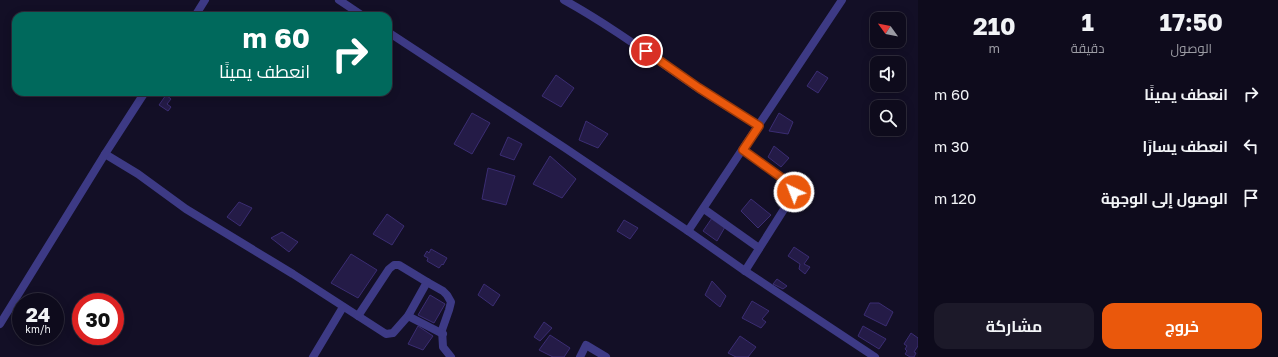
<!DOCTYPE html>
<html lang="ar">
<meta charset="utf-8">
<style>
:root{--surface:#0e0b1c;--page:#1c1929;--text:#f1f3f6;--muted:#9b9ba3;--line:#2e2b3b;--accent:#ea580c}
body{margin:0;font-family:"Golos Text",Cairo,sans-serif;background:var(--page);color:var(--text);direction:rtl;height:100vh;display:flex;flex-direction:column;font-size:15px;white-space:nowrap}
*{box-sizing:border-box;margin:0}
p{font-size:13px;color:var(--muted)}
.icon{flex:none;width:22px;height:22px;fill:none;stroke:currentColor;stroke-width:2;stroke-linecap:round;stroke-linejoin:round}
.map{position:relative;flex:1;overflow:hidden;direction:ltr}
.panel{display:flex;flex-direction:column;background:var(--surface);width:360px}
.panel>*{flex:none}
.hud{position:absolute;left:12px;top:12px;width:380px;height:84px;border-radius:12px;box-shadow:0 2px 10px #0003,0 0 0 1px var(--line);direction:rtl;background:#00695c;color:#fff;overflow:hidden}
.needle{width:26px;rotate:303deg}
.tools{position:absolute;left:870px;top:12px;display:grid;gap:8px}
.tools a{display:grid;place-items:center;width:36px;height:36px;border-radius:8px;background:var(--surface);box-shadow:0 2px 10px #0003,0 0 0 1px var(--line);font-size:20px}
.speed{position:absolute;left:12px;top:293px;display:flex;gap:8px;font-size:20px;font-weight:700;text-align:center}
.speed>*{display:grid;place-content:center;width:52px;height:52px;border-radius:50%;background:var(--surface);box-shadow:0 2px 10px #0003,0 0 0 1px var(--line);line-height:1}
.speed small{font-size:10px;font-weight:400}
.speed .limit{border:6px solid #d22;background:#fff;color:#111}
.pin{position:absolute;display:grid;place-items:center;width:34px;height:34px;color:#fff;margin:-17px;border:2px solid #fff;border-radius:50%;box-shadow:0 1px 4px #0007}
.me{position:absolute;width:44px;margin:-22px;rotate:317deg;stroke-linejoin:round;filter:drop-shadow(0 0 3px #0008)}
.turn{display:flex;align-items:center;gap:14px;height:84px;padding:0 16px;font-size:18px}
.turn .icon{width:52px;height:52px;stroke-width:2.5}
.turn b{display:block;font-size:28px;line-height:34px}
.eta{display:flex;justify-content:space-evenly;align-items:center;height:68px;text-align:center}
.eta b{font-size:24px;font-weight:700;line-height:28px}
.button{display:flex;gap:8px;margin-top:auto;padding:8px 16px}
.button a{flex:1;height:46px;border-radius:12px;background:var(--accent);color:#fff;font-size:16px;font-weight:700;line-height:46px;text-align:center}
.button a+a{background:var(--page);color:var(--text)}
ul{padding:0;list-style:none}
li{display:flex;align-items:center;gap:12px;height:52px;padding:0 16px}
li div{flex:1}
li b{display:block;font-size:15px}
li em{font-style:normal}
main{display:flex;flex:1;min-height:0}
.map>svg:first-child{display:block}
</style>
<main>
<section class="panel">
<div class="eta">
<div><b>17:50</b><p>الوصول</p></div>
<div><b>1</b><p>دقيقة</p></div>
<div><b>210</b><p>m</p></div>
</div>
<ul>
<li><svg class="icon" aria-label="right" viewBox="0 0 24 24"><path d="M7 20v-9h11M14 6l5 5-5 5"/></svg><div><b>انعطف يمينًا</b></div><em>60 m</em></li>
<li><svg class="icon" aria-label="left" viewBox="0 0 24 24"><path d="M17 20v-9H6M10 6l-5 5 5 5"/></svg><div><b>انعطف يسارًا</b></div><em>30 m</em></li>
<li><svg class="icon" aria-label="arrive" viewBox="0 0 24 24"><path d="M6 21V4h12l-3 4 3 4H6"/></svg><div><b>الوصول إلى الوجهة</b></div><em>120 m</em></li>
</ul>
<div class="button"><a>خروج</a><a>مشاركة</a></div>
</section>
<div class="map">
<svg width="918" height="357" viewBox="0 0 918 357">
<rect width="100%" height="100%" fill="#130f26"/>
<g fill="#241b47" stroke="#3b2d73">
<path d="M817,71L828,78L818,93L807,86Z"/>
<path d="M556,75L574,88L561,107L542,96Z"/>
<path d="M166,95L171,99L167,104L171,107L168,111L159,105Z"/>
<path d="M472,113L490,123L472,154L454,144Z"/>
<path d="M779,113L793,122L788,134L769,131Z"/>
<path d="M586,121L608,134L598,148L579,140Z"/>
<path d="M508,137L522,144L514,160L500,155Z"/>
<path d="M774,146L789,158L781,167L768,157Z"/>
<path d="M550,156L576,179L562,198L533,184Z"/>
<path d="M488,168L515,176L506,205L482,199Z"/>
<path d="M751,199L771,215L758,228L741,211Z"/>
<path d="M239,202L252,208L240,226L227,217Z"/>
<path d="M387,214L404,226L392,245L373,234Z"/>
<path d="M712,218L725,227L717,241L703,231Z"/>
<path d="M624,220L638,228L630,239L617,231Z"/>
<path d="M282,232L298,242L289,252L271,238Z"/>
<path d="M794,247L809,257L804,264L810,267L805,274L799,269L800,264L788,256Z"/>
<path d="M431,249L447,258L443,265L442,264L439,268L427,261L428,258L424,256L427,251L429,253Z"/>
<path d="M351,254L377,270L358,298L331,283Z"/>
<path d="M777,279L787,286L783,289L773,284Z"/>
<path d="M712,281L726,296L720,307L705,295Z"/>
<path d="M484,284L500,295L493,306L478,295Z"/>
<path d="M430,295L445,304L434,323L418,315Z"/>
<path d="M752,301L769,311L762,319L766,322L761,328L742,318Z"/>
<path d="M870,303H879L893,312L886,326L864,315Z"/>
<path d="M544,322L552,328L540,341L534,337Z"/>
<path d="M418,326L433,336L423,350L408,344Z"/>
<path d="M863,326L886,339L879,349L858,336Z"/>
<path d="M911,333L918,338V346L914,352L916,353L914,357H910L905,354L907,351L905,349L907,346L904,344Z"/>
<path d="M550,335L570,348L564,357H553L539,350Z"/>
<path d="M740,336L756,347L748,357H736L728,353Z"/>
</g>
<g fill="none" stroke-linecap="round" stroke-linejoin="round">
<g stroke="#3d3a85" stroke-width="8">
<path d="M339,0L363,16"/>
<path d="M564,0C611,26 654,58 699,89C719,102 739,114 759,126"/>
<path d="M195,16L205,0"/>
<path d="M388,32L565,148L688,231L745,271L875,357"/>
<path d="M743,150L793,186L795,190L793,195L745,271"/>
<path d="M105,154L138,174L186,209L293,274L386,334L393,333L408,316L427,282L443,291L447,295L451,302L449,310L442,330L443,347L451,357"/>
<path d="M704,209L759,248"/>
<path d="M688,231L842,0"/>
<path d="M358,316L389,269L394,265H399L427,282"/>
<path d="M408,316L443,334"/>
<path d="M0,324L105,154L145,92"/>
<path d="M313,357L343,307"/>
<path d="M580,357L586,345L606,357"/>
</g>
</g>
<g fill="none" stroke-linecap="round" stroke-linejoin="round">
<defs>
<path id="route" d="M646,51L699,88L759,126L743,150L793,186L795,190L794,192"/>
</defs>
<use href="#route" stroke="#983908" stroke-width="10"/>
<use href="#route" stroke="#ea580c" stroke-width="7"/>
</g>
</svg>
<div class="tools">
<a><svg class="needle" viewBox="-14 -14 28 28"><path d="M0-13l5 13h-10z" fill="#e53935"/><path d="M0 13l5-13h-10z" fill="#9b9ba3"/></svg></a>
<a><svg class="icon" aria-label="sound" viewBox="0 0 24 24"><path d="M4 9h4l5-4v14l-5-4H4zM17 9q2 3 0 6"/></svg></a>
<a><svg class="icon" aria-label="search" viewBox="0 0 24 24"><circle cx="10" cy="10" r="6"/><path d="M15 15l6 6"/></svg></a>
</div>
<div class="speed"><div>24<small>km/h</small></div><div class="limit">30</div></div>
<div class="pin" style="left:646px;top:51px;background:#d93025"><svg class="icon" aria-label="arrive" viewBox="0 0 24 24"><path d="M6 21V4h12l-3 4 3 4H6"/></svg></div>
<svg class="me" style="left:794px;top:192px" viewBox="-20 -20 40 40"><circle r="17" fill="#ea580c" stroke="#fff" stroke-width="3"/><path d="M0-11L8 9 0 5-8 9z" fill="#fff"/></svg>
<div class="hud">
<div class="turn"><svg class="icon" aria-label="right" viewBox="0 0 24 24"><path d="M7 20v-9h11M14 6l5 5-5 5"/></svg><div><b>60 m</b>انعطف يمينًا</div></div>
</div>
</div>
</main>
